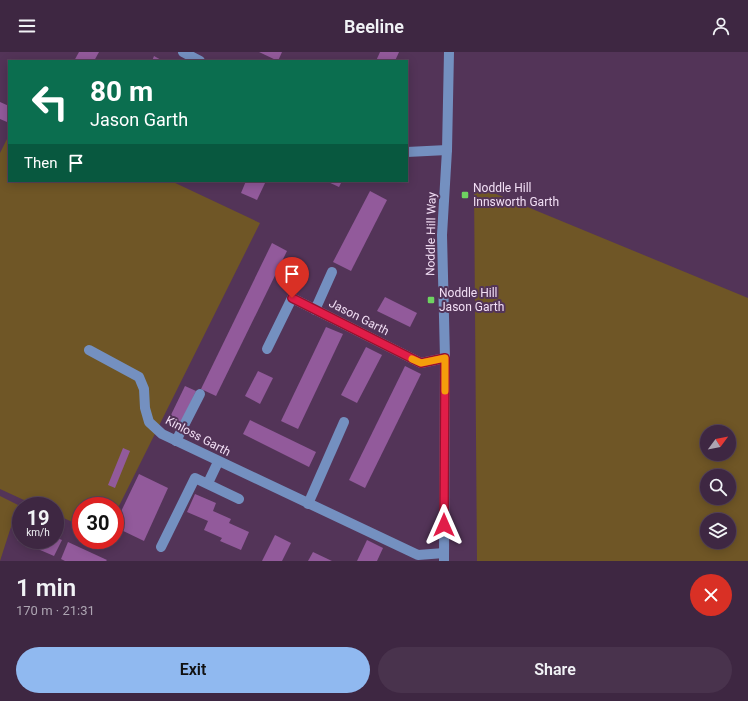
<!DOCTYPE html>
<meta charset="utf-8">
<style>
:root{--surface:#3e2742;--page:#49334d;--text:#f1f3f6;--muted:#ada5b2;--line:#57445b;--accent:#90b9f0}
body{margin:0;font-family:Roboto,sans-serif;background:var(--page);color:var(--text);height:100vh;display:flex;flex-direction:column;font-size:15px;white-space:nowrap}
*{box-sizing:border-box;margin:0}
p{font-size:13px;color:var(--muted)}
.icon{flex:none;width:22px;height:22px;fill:none;stroke:currentColor;stroke-width:2;stroke-linecap:round;stroke-linejoin:round}
.map{position:relative;height:509px;overflow:hidden}
.details{display:flex;flex-direction:column;background:var(--surface);flex:1}
.details>*{flex:none}
.top-card{position:absolute;left:8px;top:8px;width:400px;height:122px;border-radius:0px;box-shadow:0 2px 10px #0003,0 0 0 1px var(--line);background:#0b6e4f;color:#fff;overflow:hidden}
.needle{width:26px;rotate:58deg}
.tools{position:absolute;left:700px;top:373px;display:grid;gap:8px}
.tools a{display:grid;place-items:center;width:36px;height:36px;border-radius:50%;background:var(--surface);box-shadow:0 2px 10px #0003,0 0 0 1px var(--line);font-size:20px}
.speed{position:absolute;left:12px;top:445px;display:flex;gap:8px;font-size:20px;font-weight:700;text-align:center}
.speed>*{display:grid;place-content:center;width:52px;height:52px;border-radius:50%;background:var(--surface);box-shadow:0 2px 10px #0003,0 0 0 1px var(--line);line-height:1}
.speed small{font-size:10px;font-weight:400}
.speed .limit{border:6px solid #d22;background:#fff;color:#111}
.pin{position:absolute;display:grid;place-items:center;width:34px;height:34px;color:#fff;margin:-41px -17px;border-radius:50% 50% 50% 0;rotate:-45deg;box-shadow:0 0 4px #0007}
.pin .icon{rotate:45deg}
.me{position:absolute;width:44px;margin:-22px;rotate:0deg;stroke-linejoin:round;filter:drop-shadow(0 0 3px #0008)}
.turn{display:flex;align-items:center;gap:14px;height:84px;padding:0 16px;font-size:18px}
.turn .icon{width:52px;height:52px;stroke-width:2.5}
.turn b{display:block;font-size:28px;line-height:34px}
.then{display:flex;align-items:center;height:38px;padding:0 16px;background:#0003;gap:8px;font-size:15px}
.round{display:grid;place-items:center;flex:none;width:42px;height:42px;border-radius:21px;background:var(--page)}
.head{display:flex;align-items:center;justify-content:space-between;height:68px;padding:0 16px}
h1{font-size:24px;font-weight:600;line-height:30px}
.primary-button{display:flex;gap:8px;margin-top:auto;padding:8px 16px}
.primary-button a{flex:1;height:46px;border-radius:24px;background:var(--accent);color:#111;font-size:16px;font-weight:600;line-height:46px;text-align:center}
.primary-button a+a{background:var(--page);color:var(--text)}
header{display:flex;justify-content:space-between;align-items:center;height:52px;padding:0 16px;background:var(--surface);font-size:18px;font-weight:600}
.map>svg:first-child{display:block}
</style>
<header><svg class="icon" aria-label="menu" viewBox="0 0 24 24"><path d="M4 6h16M4 12h16M4 18h16"/></svg>Beeline<svg class="icon" aria-label="person" viewBox="0 0 24 24"><circle cx="12" cy="8" r="4"/><path d="M4 21q1-7 8-7t8 7"/></svg></header>
<div class="map">
<svg width="748" height="509" viewBox="0 0 748 509">
<rect width="100%" height="100%" fill="#533458"/>
<g fill="#6f5626" fill-rule="evenodd">
<path d="M9,83V129H171L260,171L115,462V454H81V474L55,462V454H37L0,437V101Z"/>
<path d="M474,133L748,246V509H477ZM707,380H729V402H707ZM707,424H729V446H707ZM707,468H729V490H707Z"/>
<path d="M0,444L18,453L0,509Z"/>
</g>
<g fill="#925a9b">
<path d="M79,0H99L94,9H74Z"/>
<path d="M259,0H282L278,9Z"/>
<path d="M380,0H399L395,9H376Z"/>
<path d="M154,4L163,9H152Z"/>
<path d="M0,50L9,54L7,70L0,67Z"/>
<path d="M246,129H266L257,148L241,141Z"/>
<path d="M326,129H342L339,135Z"/>
<path d="M370,139L387,148L351,219L333,210Z"/>
<path d="M272,191L287,199L216,344L201,337Z"/>
<path d="M385,245L417,261L410,275L377,259Z"/>
<path d="M326,275L343,282L298,377L281,369Z"/>
<path d="M366,295L382,303L357,351L341,343Z"/>
<path d="M405,314L421,322L365,436L349,428Z"/>
<path d="M258,319L273,326L260,352L245,344Z"/>
<path d="M185,334L196,339L180,372L169,367Z"/>
<path d="M250,368L316,400L309,415L243,382Z"/>
<path d="M123,396L130,399L115,436L108,433Z"/>
<path d="M139,422L168,436L144,489L115,475V472Z"/>
<path d="M195,442L216,451L213,459L231,467L229,471L249,480L241,498L220,489L222,486L204,478L208,469L187,460Z"/>
<path d="M21,478V488H55V485L62,488L54,504L17,488Z"/>
<path d="M275,483L291,491L282,509H262Z"/>
<path d="M367,488L383,496L377,509H357Z"/>
<path d="M68,490L107,508L106,509H65L61,507Z"/>
<path d="M313,500L332,509H308Z"/>
</g>
<g fill="none" stroke-linecap="round" stroke-linejoin="round">
<g stroke="#7490c0" stroke-width="10">
<path d="M183,0L200,9"/>
<path d="M407,100L447,98"/>
<path d="M315,258L332,220"/>
<path d="M267,297L292,246L421,311L445,306"/>
<path d="M89,298L139,325L144,337L145,356L149,370L162,382L418,503L444,501"/>
<path d="M176,389L200,342"/>
<path d="M208,431L218,410"/>
<path d="M308,452L344,370"/>
<path d="M161,495L195,426L239,447"/>
<path d="M444,509L445,306L442,183L447,98L449,0"/>
</g>
</g>
<g fill="none" stroke-linecap="round" stroke-linejoin="round">
<defs>
<path id="route" d="M292,246L421,311L445,306L444,473"/>
</defs>
<use href="#route" stroke="#92132f" stroke-width="10"/>
<use href="#route" stroke="#e11d48" stroke-width="7"/>
<path stroke="#f59e0b" stroke-width="7" d="M412,307L421,311L445,306V339"/>
</g>
<g fill="#6ed361" stroke="#533458" stroke-width="1.5">
<rect x="461" y="139" width="8" height="8" rx="2"/>
<rect x="427" y="244" width="8" height="8" rx="2"/>
</g>
<g text-anchor="middle" stroke-width="4" stroke-linejoin="round" paint-order="stroke">
<g font-size="12" fill="#f2dff5" stroke="#533458" text-anchor="start">
<text x="473" y="140">Noddle Hill<tspan x="473" dy="14">Innsworth Garth</tspan></text>
<text x="439" y="245">Noddle Hill<tspan x="439" dy="14">Jason Garth</tspan></text>
</g>
<g font-size="12" fill="#f2dff5" stroke="#533458">
<text transform="translate(431 182) rotate(-89)" y="4">Noddle Hill Way</text>
<text transform="translate(359 265) rotate(27)" y="4">Jason Garth</text>
<text transform="translate(198 384) rotate(28)" y="4">Kinloss Garth</text>
</g>
</g>
</svg>
<div class="tools">
<a><svg class="needle" viewBox="-14 -14 28 28"><path d="M0-13l5 13h-10z" fill="#e53935"/><path d="M0 13l5-13h-10z" fill="#ada5b2"/></svg></a>
<a><svg class="icon" aria-label="search" viewBox="0 0 24 24"><circle cx="10" cy="10" r="6"/><path d="M15 15l6 6"/></svg></a>
<a><svg class="icon" aria-label="layers" viewBox="0 0 24 24"><path d="M12 4l9 5-9 5-9-5zM3 14l9 5 9-5"/></svg></a>
</div>
<div class="speed"><div>19<small>km/h</small></div><div class="limit">30</div></div>
<div class="pin" style="left:292px;top:246px;background:#d93025"><svg class="icon" aria-label="arrive" viewBox="0 0 24 24"><path d="M6 21V4h12l-3 4 3 4H6"/></svg></div>
<svg class="me" style="left:444px;top:473px" viewBox="-20 -20 40 40"><path d="M0-17L14 15 0 8-14 15z" fill="#e11d48" stroke="#fff" stroke-width="4"/></svg>
<div class="top-card">
<div class="turn"><svg class="icon" aria-label="left" viewBox="0 0 24 24"><path d="M17 20v-9H6M10 6l-5 5 5 5"/></svg><div><b>80 m</b>Jason Garth</div></div>
<div class="then">Then<svg class="icon" aria-label="arrive" viewBox="0 0 24 24"><path d="M6 21V4h12l-3 4 3 4H6"/></svg></div>
</div>
</div>
<section class="details">
<div class="head"><div><h1>1 min</h1><p>170 m · 21:31</p></div><a class="round" style="background:#d93025;color:#fff"><svg class="icon" aria-label="close" viewBox="0 0 24 24"><path d="M6 6l12 12M18 6L6 18"/></svg></a></div>
<div class="primary-button"><a>Exit</a><a>Share</a></div>
</section>
